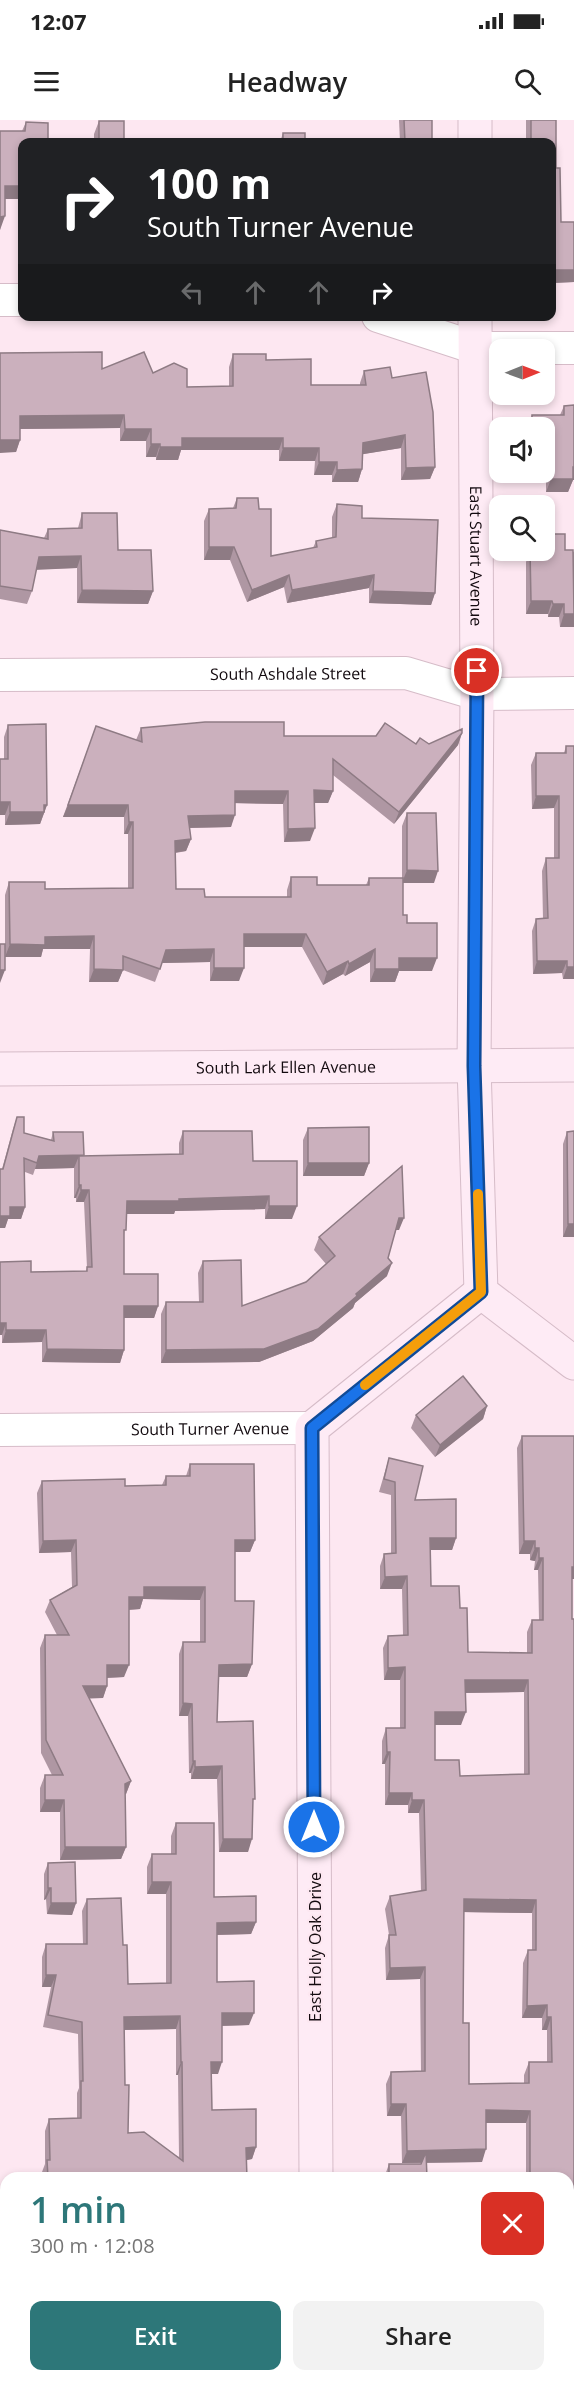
<!DOCTYPE html>
<meta charset="utf-8">
<style>
:root{--surface:#fff;--page:#f2f2f2;--text:#222;--muted:#767676;--accent:#2d7779}
body{margin:0;font-family:"Open Sans",sans-serif;background:var(--page);color:var(--text);height:100vh;display:flex;flex-direction:column;font-size:22px;white-space:nowrap}
*{box-sizing:border-box;margin:0}
p{font-size:20px;color:var(--muted)}
.icon{flex:none;width:33px;height:33px;fill:none;stroke:currentColor;stroke-width:2;stroke-linecap:round;stroke-linejoin:round}
.map{position:relative;flex:1;overflow:hidden}
.sheet{position:absolute;left:0px;top:2052px;width:574px;height:210px;display:flex;flex-direction:column;background:var(--surface);border-radius:18px 18px 0 0;box-shadow:0 3px 9px #0003}
.sheet>*{flex:none}
.top-card{position:absolute;left:18px;top:18px;width:538px;height:183px;border-radius:12px;box-shadow:0 3px 9px #0003;background:#202124;color:#fff;overflow:hidden}
.needle{width:39px;rotate:89deg}
.controls{position:absolute;left:489px;top:219px;display:grid;gap:12px}
.controls a{display:grid;place-items:center;width:66px;height:66px;border-radius:12px;background:var(--surface);box-shadow:0 3px 9px #0003;font-size:30px}
.pin{position:absolute;display:grid;place-items:center;width:51px;height:51px;color:#fff;margin:-26px;border:3px solid #fff;border-radius:50%;box-shadow:0 2px 6px #0007}
.me{position:absolute;width:66px;margin:-33px;rotate:0deg;stroke-linejoin:round;filter:drop-shadow(0 0 4px #0008)}
.turn{display:flex;align-items:center;gap:21px;height:126px;padding:0 30px;font-size:27px}
.turn .icon{width:78px;height:78px;stroke-width:2.5}
.turn b{display:block;font-size:42px;line-height:51px}
.lanes{display:flex;align-items:center;height:57px;padding:0 30px;background:#0003;justify-content:center;gap:30px;direction:ltr}
.lanes .off{opacity:.35}
.round{display:grid;place-items:center;flex:none;width:63px;height:63px;border-radius:12px;background:var(--page)}
.headline{display:flex;align-items:center;justify-content:space-between;height:102px;padding:0 30px}
h1{font-size:36px;font-weight:600;line-height:45px;color:var(--accent)}
.cta{display:flex;gap:12px;margin-top:auto;padding:12px 30px}
.cta a{flex:1;height:69px;border-radius:12px;background:var(--accent);color:#fff;font-size:24px;font-weight:600;line-height:69px;text-align:center}
.cta a+a{background:var(--page);color:var(--text)}
.status{display:flex;justify-content:space-between;align-items:center;height:42px;padding:0 30px;background:var(--surface);direction:ltr}
.status svg{height:16px;fill:currentColor}
header{display:flex;justify-content:space-between;align-items:center;height:78px;padding:0 30px;background:var(--surface);font-size:27px;font-weight:600}
.map>svg:first-child{display:block}
</style>
<div class="status"><b>12:07</b><svg viewBox="0 0 49 12"><path d="M0 12V9h3v3zM5 12V6h3v6zM10 12V3h3v9zM15 12V0h3v12zM26 1h20v11H26zM47 4h2v5h-2z"/></svg></div>
<header><svg class="icon" aria-label="menu" viewBox="0 0 24 24"><path d="M4 6h16M4 12h16M4 18h16"/></svg>Headway<svg class="icon" aria-label="search" viewBox="0 0 24 24"><circle cx="10" cy="10" r="6"/><path d="M15 15l6 6"/></svg></header>
<div class="map">
<svg width="574" height="2262" viewBox="0 0 574 2262">
<rect width="100%" height="100%" fill="#fde7f1"/>
<g fill="none" stroke-linecap="round" stroke-linejoin="round">
<defs>
<g id="street">
<path d="M0,180H22"/>
<path d="M378,196L476,228H574"/>
<path id="s1" d="M0,555L406,553L477,574L574,573"/>
<path id="s2" d="M0,1310L312,1308"/>
</g>
<g id="secondary">
<path d="M475,0V22"/>
<path id="s3" d="M475,196L477,574L474,946L481,1172L574,1243"/>
<path id="s4" d="M0,949L574,945"/>
<path d="M316,2058L312,1308L481,1172"/>
<path d="M318,2256V2262"/>
</g>
</defs>
<use href="#street" stroke="#d6bcc8" stroke-width="34"/>
<use href="#secondary" stroke="#d6bcc8" stroke-width="35"/>
<use href="#street" stroke="#fff" stroke-width="32"/>
<use href="#secondary" stroke="#feebf5" stroke-width="33"/>
</g>
<g fill="#af97a3" fill-rule="evenodd">
<path d="M399,0H432V22H400Z"/>
<path d="M526,0H556V48L561,102H574V162L552,163V22H526Z"/>
<path d="M99,1H124L22,79H5L0,110V11H22L26,2L48,20L94,19V14Z"/>
<path d="M283,13L305,22H344H280Z"/>
<path d="M0,233L102,249L153,253L187,267L229,266V247L233,234L266,240L311,265H360V263L364,251L392,258L435,347L430,359L401,360V328L363,334L362,349L358,362H332V355H314L315,341H279V330H181L178,340H156V337H146V321H120V308L20,309V320L16,332Z"/>
<path d="M574,285V360H573L568,372H546V361H528V352H544V308L528,307L532,295H560L564,286Z"/>
<path d="M237,378L259,389L271,436L313,428L316,421L332,418V397L337,384L362,398L435,473L431,485L369,483V468L287,483L284,467L247,482L230,440H204V401L209,389L233,388Z"/>
<path d="M82,393L118,430L153,471L148,484L77,483V448L36,449L32,471L27,484L0,479V410L44,418L48,409L78,408Z"/>
<path d="M530,430H565L574,432V507H560L559,497H548V494H526V442Z"/>
<path d="M8,605L47,685L40,704L5,705V695H0V639H4V617Z"/>
<path d="M96,606L136,620L141,608L284,616L416,624H429L462,613L458,625L394,704L333,655V671L328,683H314L310,721L284,722L283,684L235,683L231,707L189,708L191,719L186,731L176,733V769L205,777H287V770L291,757L317,765H366L369,758H402V706L407,693L434,763H403V795L432,851H399L395,862H370V842L345,856L343,854L323,865L302,827H244L239,861H210V842L162,843L155,862L123,850L118,862H89L90,829H43L41,837H5V775L9,762L45,769L128,768V714H124V697H63Z"/>
<path d="M566,626H574V859H563L562,853L533,854L532,811L536,799H543L542,751L546,738H554V688L532,689L531,645L536,633H564Z"/>
<path d="M17,997L24,1013L51,1020L53,1012L84,1036L179,1034V1023L183,1011L253,1041L292,1099H265V1089L175,1091L174,1094H126L124,1115V1154L158,1186L154,1198H124V1230L120,1243L42,1242V1222L2,1223V1215H0V1142L31,1152L86,1151L87,1148L84,1082H76V1078H74V1048L35,1049L33,1055L25,1052V1087L21,1099H8L5,1108L2,1049L13,1009Z"/>
<path d="M308,1008L369,1043L364,1056H303V1020Z"/>
<path d="M574,1011V1117H563V1024L567,1012Z"/>
<path d="M402,1046L399,1110H396L388,1138L387,1156L355,1183L353,1188L313,1221L259,1242L161,1243V1194L166,1182H199L198,1153L203,1141L242,1186L306,1162L326,1144L314,1130L319,1117Z"/>
<path d="M487,1286L483,1299L435,1337L411,1308L416,1295Z"/>
<path d="M522,1316L572,1459L574,2262H517V2261L388,2262L390,2256H568V2058H526V2003H486L482,2042L426,2043L427,2058H384L389,2044H421V2043H402L401,1996H387L386,1964L391,1952L421,1951L420,1859L386,1860L385,1828L389,1815L385,1789L390,1776L421,1771L419,1693H408V1685H385V1644H382V1621L386,1608H400V1560H384L383,1528L388,1516L403,1515L402,1469H380V1446L384,1434L391,1433V1375L379,1372L389,1338L415,1380L456,1418L452,1430H430L431,1466L460,1488L468,1532L527,1533V1512L532,1500H539L538,1450H534L535,1441L530,1440V1434H519L517,1328ZM524,1572V1655L460,1656L435,1640V1605H461L465,1573ZM464,1792L532,1793V1830H528L523,1843L522,1898H542V1910H547V1942H529L524,1955V1963L469,1964L463,1903Z"/>
<path d="M190,1344L255,1420L250,1432H235V1481L252,1544L247,1557H218L217,1602L253,1685L248,1732H219L217,1659H191V1653H189L188,1596H179V1534L183,1522H200V1480L143,1479L140,1489L129,1490L124,1557L107,1558V1566L103,1578H89L131,1661L126,1674H125L126,1727L121,1739L60,1740V1692H40V1668L45,1655H52L41,1633L40,1528L45,1515H57L45,1492L50,1480L72,1467L71,1432L39,1433L37,1373L42,1361L125,1366L162,1365L166,1356H186Z"/>
<path d="M176,1703L214,1777L256,1802L251,1814L217,1815V1862L249,1905L222,1906L218,1954H211L212,1990L256,2027L252,2039L246,2040L247,2058H43L42,2052L45,2044V2011L49,1999L77,1998V1973L79,1968L78,1914L43,1907L51,1867H42V1837L46,1824H83L82,1791L87,1779L123,1825L128,1864L166,1863V1774H147V1747L152,1734H171V1716ZM176,1909V1955H178L179,2037L128,2013L125,1965L124,1910Z"/>
<path d="M48,1743L76,1783L72,1795L47,1794L46,1779L44,1780V1754Z"/>
<path d="M55,2256H125L124,2257H118L117,2262H55Z"/>
<rect x="176" y="2256" width="82" height="6"/>
</g>
<g fill="#8e7b84">
<path d="M5,66H22V79H0Z"/>
<path d="M5,96L0,110V97Z"/>
<path d="M552,150H574V162L552,163Z"/>
<path d="M124,295L120,308L16,309L20,296Z"/>
<path d="M125,309H151L146,321H120Z"/>
<path d="M405,315L401,328L358,335L363,323Z"/>
<path d="M182,318H283L279,330H181L178,340H156L160,327Z"/>
<path d="M0,320H20L16,332L0,333Z"/>
<path d="M151,324H160L156,337H146Z"/>
<path d="M283,328H319L315,341H279Z"/>
<path d="M319,342H337L332,355H314Z"/>
<path d="M435,347L430,359L401,360L406,348Z"/>
<path d="M573,347H574V360H573L568,372H546L551,359Z"/>
<path d="M544,348H551L546,361H528L531,352H544Z"/>
<path d="M362,349L358,362H332L337,350Z"/>
<path d="M209,427H234L230,440H204Z"/>
<path d="M81,436L77,448L34,450L39,437Z"/>
<path d="M289,455L284,467L247,482L252,470Z"/>
<path d="M374,455L369,468L287,483L292,470Z"/>
<path d="M82,470L153,471L148,484L77,483Z"/>
<path d="M373,471L435,473L431,485L369,483Z"/>
<path d="M531,481H552L548,494H526Z"/>
<path d="M553,484H564L559,497H548Z"/>
<path d="M564,494H574V507H560Z"/>
<path d="M462,613L458,625L394,704L399,692Z"/>
<path d="M314,670L333,671L328,683H309Z"/>
<path d="M235,671H288L283,684L230,683Z"/>
<path d="M536,676H559L554,688L532,689Z"/>
<path d="M0,682H10L5,695H0Z"/>
<path d="M44,685H47L40,704L5,705L10,692Z"/>
<path d="M68,685H128L124,697H63Z"/>
<path d="M235,695L231,707L184,708L188,696Z"/>
<path d="M129,702H133L128,714H124Z"/>
<path d="M315,708L310,721L284,722L288,709Z"/>
<path d="M191,719L186,731L171,733L175,721Z"/>
<path d="M407,750L438,751L434,763H402Z"/>
<path d="M244,814H306L302,827H239Z"/>
<path d="M94,816L90,829H43L41,837H5L10,824L45,817Z"/>
<path d="M214,829L210,842L162,843L166,830Z"/>
<path d="M375,829L370,842L345,856L349,844Z"/>
<path d="M399,838H437L432,851H399L395,862H370L375,849Z"/>
<path d="M348,841L343,854L323,865L327,852Z"/>
<path d="M537,841H567L562,853L533,854Z"/>
<path d="M567,847H574V859H563Z"/>
<path d="M214,848H244L239,861H210Z"/>
<path d="M94,849L123,850L118,862H89Z"/>
<path d="M0,850H5L0,863Z"/>
<path d="M84,1035L79,1036L74,1048L35,1049L39,1036Z"/>
<path d="M308,1043H369L364,1056H303Z"/>
<path d="M79,1065H81L76,1078H74Z"/>
<path d="M81,1070H89L84,1082H76Z"/>
<path d="M269,1076L265,1089L175,1091L174,1094H122L127,1081Z"/>
<path d="M269,1086H297L292,1099H265Z"/>
<path d="M10,1087H25L21,1099H8L5,1108H0V1096Z"/>
<path d="M399,1098H404L399,1110H395Z"/>
<path d="M568,1104H574V1117H563Z"/>
<path d="M392,1143L387,1156L355,1183L353,1188L313,1221L259,1242L161,1243L166,1230L356,1174Z"/>
<path d="M124,1186H158L154,1198H120Z"/>
<path d="M0,1203H6L2,1215H0Z"/>
<path d="M6,1210H46L42,1222L2,1223Z"/>
<path d="M47,1229L124,1230L120,1243L42,1242Z"/>
<path d="M487,1286L483,1299L435,1337L440,1325Z"/>
<path d="M430,1418H456L452,1430H425Z"/>
<path d="M76,1420L71,1432L39,1433L43,1421Z"/>
<path d="M235,1420H255L250,1432H230Z"/>
<path d="M524,1421H535L530,1434H519Z"/>
<path d="M535,1428H539L535,1441L530,1440Z"/>
<path d="M539,1438H543L538,1450H534Z"/>
<path d="M572,1447H574V1459H568Z"/>
<path d="M407,1456L402,1469H380L385,1457Z"/>
<path d="M144,1467H205L200,1480L143,1479L140,1489L124,1490L129,1477Z"/>
<path d="M252,1544L247,1557H214L219,1545Z"/>
<path d="M107,1545H129L124,1557L102,1558Z"/>
<path d="M405,1547L400,1560H384L388,1548Z"/>
<path d="M465,1560H528L524,1572L461,1573Z"/>
<path d="M83,1566H107L103,1578L78,1579Z"/>
<path d="M183,1583L192,1584L188,1596H179Z"/>
<path d="M435,1592H466L461,1605H430Z"/>
<path d="M387,1632H390L385,1644H382Z"/>
<path d="M193,1641H195L191,1653H189Z"/>
<path d="M222,1646L217,1659H191L195,1647Z"/>
<path d="M131,1661L126,1674L120,1677L125,1664Z"/>
<path d="M389,1673H412L408,1685H385Z"/>
<path d="M45,1680H64L60,1692H40Z"/>
<path d="M412,1680H424L419,1693H408Z"/>
<path d="M223,1719H252L248,1732H219Z"/>
<path d="M65,1727H126L121,1739L60,1740Z"/>
<path d="M152,1762H171L166,1774H147Z"/>
<path d="M48,1768H51L46,1779L44,1780Z"/>
<path d="M464,1779L536,1780L532,1793L459,1792Z"/>
<path d="M51,1783H76L72,1795L47,1794Z"/>
<path d="M256,1802L251,1814L212,1815L217,1803Z"/>
<path d="M425,1847L420,1859L386,1860L390,1848Z"/>
<path d="M46,1855H56L51,1867H42Z"/>
<path d="M547,1885L542,1898H522L527,1886Z"/>
<path d="M222,1893H254L249,1905L217,1906Z"/>
<path d="M180,1896L176,1909L120,1910L124,1897Z"/>
<path d="M547,1897H551L547,1910H542Z"/>
<path d="M181,1942H182L178,1955H176Z"/>
<path d="M211,1942H222L218,1954H206Z"/>
<path d="M391,1984H406L401,1996H387Z"/>
<path d="M486,1990L530,1991L526,2003H481Z"/>
<path d="M256,2027L252,2039L242,2041L246,2028Z"/>
<path d="M486,2029L482,2042L402,2043L407,2031Z"/>
<path d="M82,2256H125L124,2257H118L117,2262H80Z"/>
<path d="M465,2256H519L517,2261H463Z"/>
</g>
<g fill="#cbb0bd" stroke="#8e7b84" stroke-width="1.5" fill-rule="evenodd">
<path d="M404,0H432V22H405Z"/>
<path d="M531,0H556V48H560L561,102H574V150H552V22H531Z"/>
<path d="M99,1H124V22H22V66H5V96L0,97V11H25L26,2L48,3V20L99,19Z"/>
<path d="M283,13H305V22H344H283Z"/>
<path d="M102,232V249L144,232L153,253L174,243L187,249V267L233,266V234H266V240L311,239V265H366L364,251L390,247L392,258L426,252L433,292L435,347L406,348L405,315L363,323L362,349L337,350V342H319V328H283V318H182V327H160V324H151V309H125L124,295L20,296V320H0V233Z"/>
<path d="M574,285V347H573V359H551V348H544V308H532V295H564V286Z"/>
<path d="M237,378H258L259,389H271V436L317,427L316,421L336,417L337,384L362,386V398L438,400L435,473L373,471L374,455L292,470L289,455L252,470L234,427H209V389L236,388Z"/>
<path d="M82,393H117L118,430H151L153,471L82,470L81,436L39,437L32,471L0,466V410L48,419V409L82,408Z"/>
<path d="M544,414H565V430H573L574,494H564V484H553L552,481H531L530,430H544Z"/>
<path d="M205,602H284V616H376L385,603L416,624L420,618L429,624L462,609V613L399,692L333,639V671L314,670L315,708L288,709V671H235V695L188,696L191,719L175,721L176,769H204L205,777H291V757H317V765H369V758H403V795H407V803H437V838H399V849H375V829L349,844L348,841L327,852L306,814H244V848H214V829L166,830L160,849L123,836V850L94,849V816L45,817V825L10,824L9,762H45V769L133,768V702H129L128,685H68L96,606L142,622L141,608Z"/>
<path d="M46,604L47,685H44V692H10V682H0V639H8V605Z"/>
<path d="M566,626H574V847H567V841H537L536,799L548,798L546,738H559V676H536V633H566Z"/>
<path d="M407,693H436L438,751L407,750Z"/>
<rect x="0" y="824" width="5" height="26"/>
<path d="M17,997H24V1013L54,1021L53,1012H83L84,1035L39,1036L37,1043L24,1038L25,1087H10V1096H0V1049H3Z"/>
<path d="M369,1007V1043H308V1008Z"/>
<path d="M183,1011H252L253,1041H297V1086H269V1076L179,1079V1081H127L126,1110H124V1154H158V1186H124V1230L47,1229L46,1210H6V1203H0V1142L31,1141V1152L87,1151V1147H92L89,1070H81V1065H79V1036L183,1034Z"/>
<path d="M574,1011V1104H568L567,1012Z"/>
<path d="M402,1046L404,1098H399L388,1138L392,1143L356,1174L357,1176L318,1209L264,1229L166,1230V1182H203V1141L241,1140L242,1186L306,1162L335,1136L319,1117Z"/>
<path d="M463,1256L487,1286L440,1325L416,1295Z"/>
<path d="M522,1316H574V1447H572V1499H574V2262H522V2256H568V2058H530V1991L486,1990V2029L407,2031L406,1984H391V1952L425,1951V1847L390,1848L389,1815H396L390,1776L426,1770L424,1680H412V1673H389L390,1632H387L386,1608H405V1547L388,1548V1516L408,1515L407,1456L385,1457L384,1434L396,1433L395,1362L384,1359L389,1338L423,1346L415,1380L456,1379V1418H430L431,1466H459L460,1488H467L468,1532L532,1533V1500H543V1438H539V1428H535V1421H524ZM465,1560H528L529,1654L460,1656L459,1640H435V1592H466ZM464,1779L536,1780V1830H528L527,1886L547,1885V1897H551L552,1942H529V1963L469,1964V1903H463Z"/>
<path d="M190,1344H254L255,1420H235V1481H254L252,1544L219,1545L217,1602L253,1601L255,1679H253L252,1719H223L222,1646L195,1647V1641H193L192,1584L183,1583V1522H205V1467H144V1477H129V1545H107V1566H83L131,1661L125,1664L126,1727H65L64,1680H45V1655H63L46,1620L45,1515H69L50,1480L77,1465L76,1420L43,1421L42,1361L125,1359V1366L166,1365V1356H190Z"/>
<path d="M176,1703H214V1777L256,1776V1802L217,1803V1862L254,1861V1893H222V1942H211L212,1990L256,1989V2027L246,2028L247,2058H48L47,2040H50L49,1999L81,1998V1961H83L82,1902L48,1895L56,1855H46V1824H87V1779L121,1778L123,1825H127L128,1864L171,1863V1762H152V1734H176ZM180,1896L181,1942H182L183,2041L144,2012L128,2013L129,1965H125L124,1897Z"/>
<path d="M75,1742L76,1783H51V1768H48V1743Z"/>
<path d="M426,2032L427,2058H389V2044H421Z"/>
<path d="M59,2256H83V2262H60Z"/>
<rect x="180" y="2256" width="78" height="6"/>
<rect x="392" y="2256" width="76" height="6"/>
</g>
<g fill="none" stroke-linecap="round" stroke-linejoin="round">
<defs>
<path id="route" d="M314,1707L312,1308L481,1172L474,946L477,551"/>
</defs>
<use href="#route" stroke="#114b97" stroke-width="15"/>
<use href="#route" stroke="#1a73e8" stroke-width="10"/>
<path stroke="#f59e0b" stroke-width="10" d="M365,1265L481,1172L478,1074"/>
</g>
<g text-anchor="middle" stroke-width="4.5" stroke-linejoin="round" paint-order="stroke">
<g font-size="16" fill="#130a0f" stroke="#fde7f1">
<text dy="6" stroke="none"><textPath href="#s3" startOffset="240">East Stuart Avenue</textPath></text>
<text dy="6" stroke="none"><textPath href="#s1" startOffset="288">South Ashdale Street</textPath></text>
<text dy="6" stroke="none"><textPath href="#s4" startOffset="286">South Lark Ellen Avenue</textPath></text>
<text dy="6" stroke="none"><textPath href="#s2" startOffset="210">South Turner Avenue</textPath></text>
<text transform="translate(315 1827) rotate(-90)" y="6">East Holly Oak Drive</text>
</g>
</g>
</svg>
<div class="controls">
<a><svg class="needle" viewBox="-14 -14 28 28"><path d="M0-13l5 13h-10z" fill="#e53935"/><path d="M0 13l5-13h-10z" fill="#767676"/></svg></a>
<a><svg class="icon" aria-label="sound" viewBox="0 0 24 24"><path d="M4 9h4l5-4v14l-5-4H4zM17 9q2 3 0 6"/></svg></a>
<a><svg class="icon" aria-label="search" viewBox="0 0 24 24"><circle cx="10" cy="10" r="6"/><path d="M15 15l6 6"/></svg></a>
</div>
<div class="pin" style="left:477px;top:551px;background:#d93025"><svg class="icon" aria-label="arrive" viewBox="0 0 24 24"><path d="M6 21V4h12l-3 4 3 4H6"/></svg></div>
<svg class="me" style="left:314px;top:1707px" viewBox="-20 -20 40 40"><circle r="17" fill="#1a73e8" stroke="#fff" stroke-width="3"/><path d="M0-11L8 9 0 5-8 9z" fill="#fff"/></svg>
<div class="top-card">
<div class="turn"><svg class="icon" aria-label="right" viewBox="0 0 24 24"><path d="M7 20v-9h11M14 6l5 5-5 5"/></svg><div><b>100 m</b>South Turner Avenue</div></div>
<div class="lanes"><svg class="icon off" aria-label="left" viewBox="0 0 24 24"><path d="M17 20v-9H6M10 6l-5 5 5 5"/></svg><svg class="icon off" aria-label="ahead" viewBox="0 0 24 24"><path d="M12 20V5M6 11l6-6 6 6"/></svg><svg class="icon off" aria-label="ahead" viewBox="0 0 24 24"><path d="M12 20V5M6 11l6-6 6 6"/></svg><svg class="icon" aria-label="right" viewBox="0 0 24 24"><path d="M7 20v-9h11M14 6l5 5-5 5"/></svg></div>
</div>
<section class="sheet">
<div class="headline"><div><h1>1 min</h1><p>300 m · 12:08</p></div><a class="round" style="background:#d93025;color:#fff"><svg class="icon" aria-label="close" viewBox="0 0 24 24"><path d="M6 6l12 12M18 6L6 18"/></svg></a></div>
<div class="cta"><a>Exit</a><a>Share</a></div>
</section>
</div>
